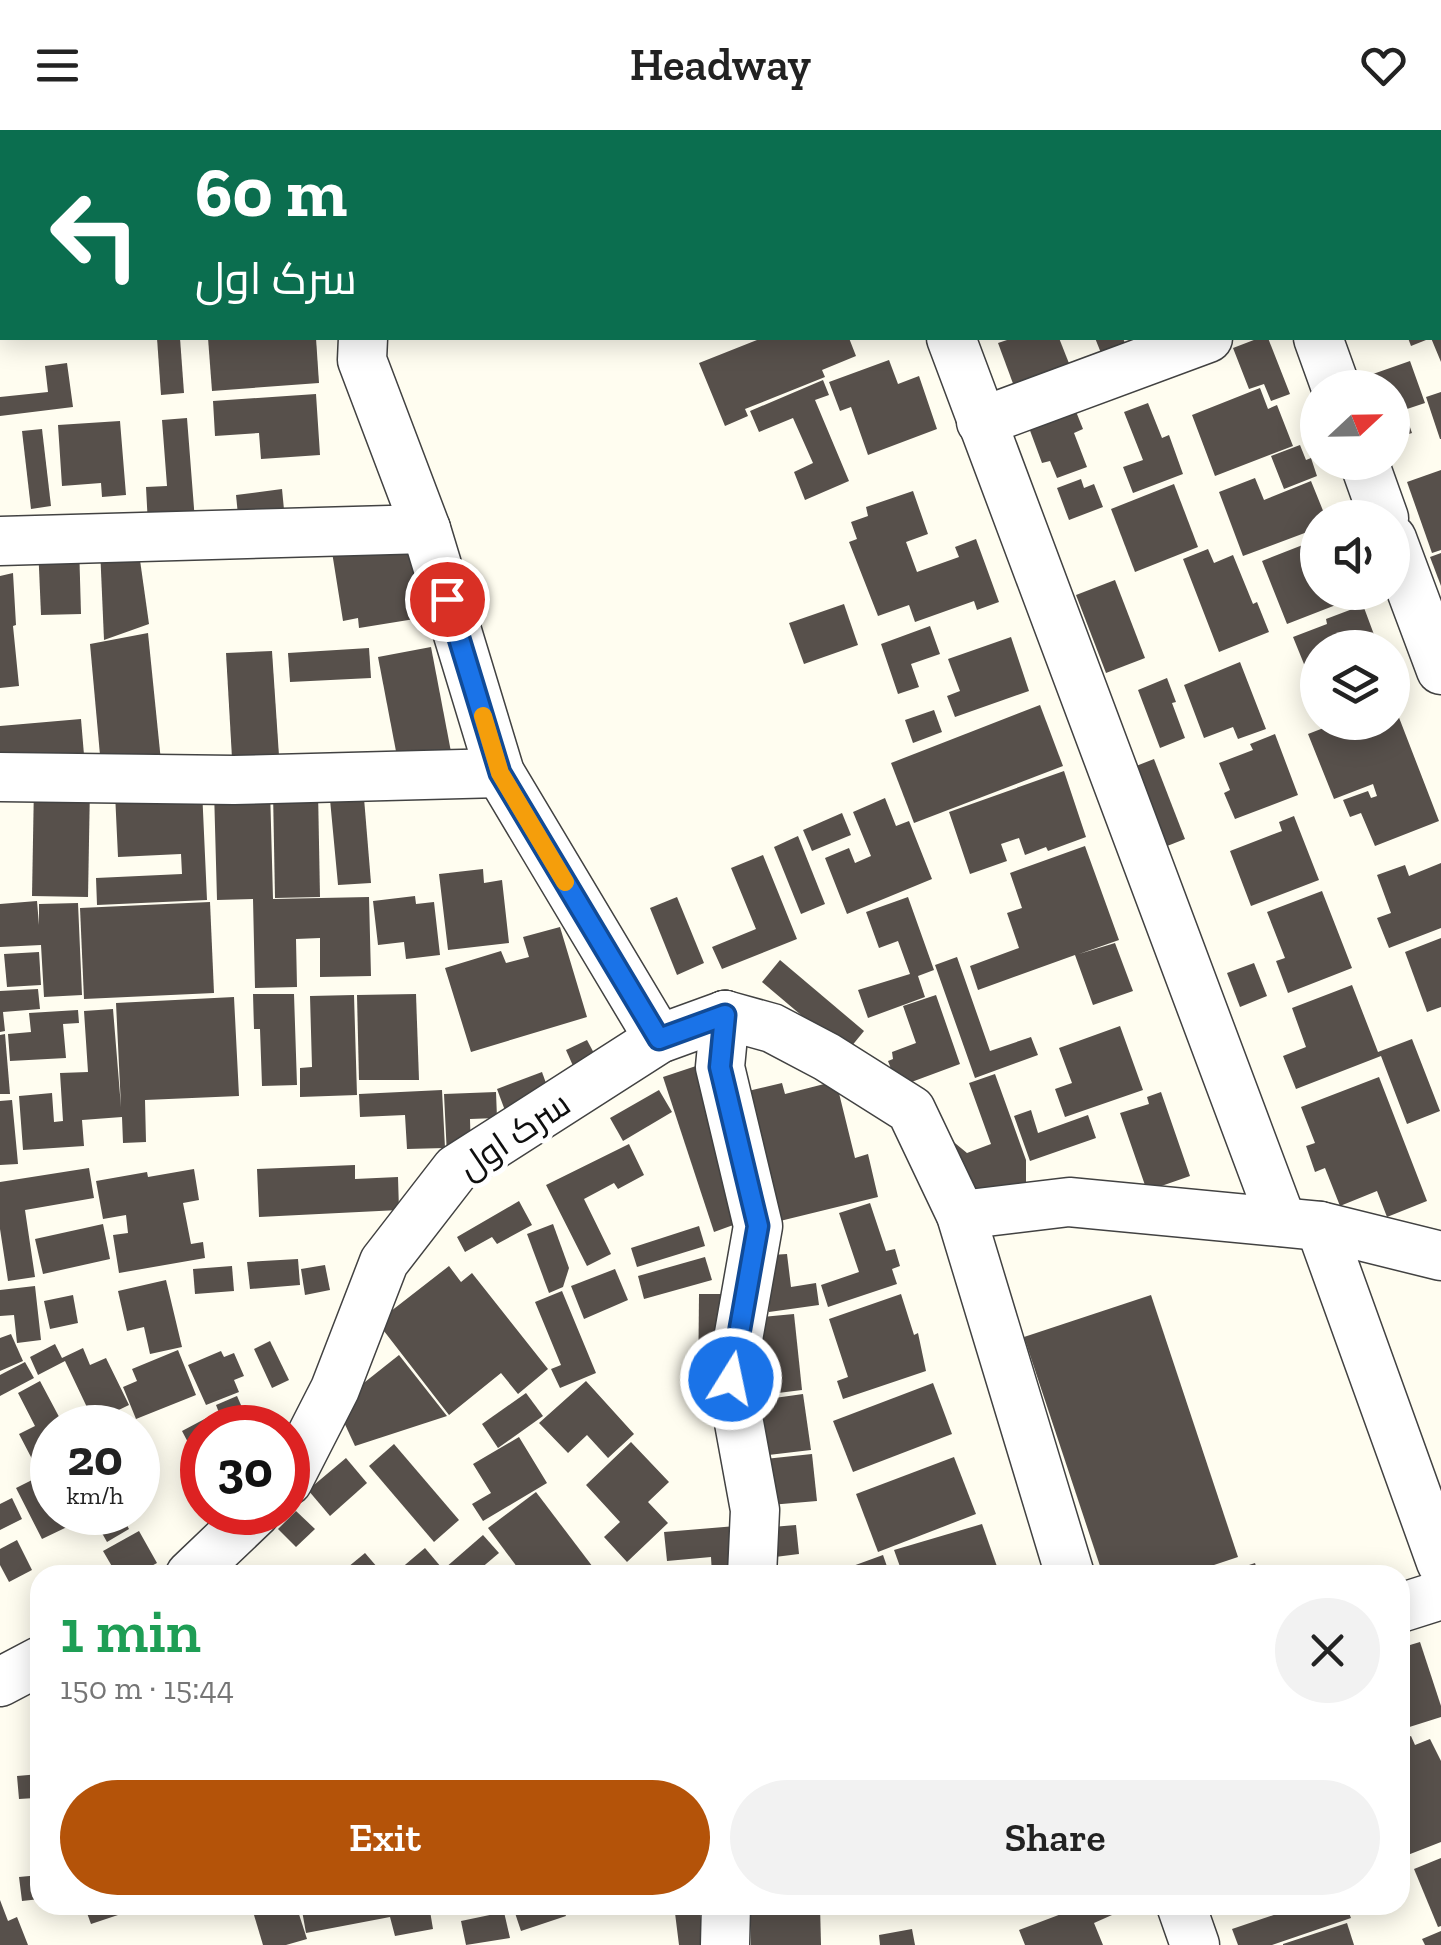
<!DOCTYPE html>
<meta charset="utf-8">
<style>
:root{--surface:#fff;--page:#f2f2f2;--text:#222;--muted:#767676;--accent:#b45309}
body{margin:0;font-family:"Zilla Slab",Cairo,serif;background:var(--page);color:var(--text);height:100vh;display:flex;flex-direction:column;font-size:38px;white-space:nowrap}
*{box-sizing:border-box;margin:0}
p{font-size:32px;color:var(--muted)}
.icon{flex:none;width:55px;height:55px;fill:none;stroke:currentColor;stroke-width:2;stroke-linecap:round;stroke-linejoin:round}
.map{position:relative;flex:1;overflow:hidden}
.drawer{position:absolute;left:30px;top:1435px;width:1380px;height:350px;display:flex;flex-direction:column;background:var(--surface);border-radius:30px;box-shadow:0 5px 25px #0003}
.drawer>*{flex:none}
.hud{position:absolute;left:0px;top:0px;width:1442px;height:210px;box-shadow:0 5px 25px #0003;background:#0b6e4f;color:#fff;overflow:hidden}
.needle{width:65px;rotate:68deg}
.controls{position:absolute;left:1300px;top:240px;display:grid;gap:20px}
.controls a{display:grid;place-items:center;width:110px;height:110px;border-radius:50%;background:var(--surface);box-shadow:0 5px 25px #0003;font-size:50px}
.speed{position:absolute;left:30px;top:1275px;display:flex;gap:20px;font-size:50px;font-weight:700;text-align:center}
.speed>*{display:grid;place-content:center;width:130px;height:130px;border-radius:50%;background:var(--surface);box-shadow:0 5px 25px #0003;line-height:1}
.speed small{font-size:25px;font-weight:400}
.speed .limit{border:15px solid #d22;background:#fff;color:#111}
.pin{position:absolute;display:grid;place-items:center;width:85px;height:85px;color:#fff;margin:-42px;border:5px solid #fff;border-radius:50%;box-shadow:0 2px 10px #0007}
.me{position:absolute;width:110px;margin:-55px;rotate:10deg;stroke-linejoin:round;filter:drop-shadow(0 0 8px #0008)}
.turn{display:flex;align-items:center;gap:35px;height:210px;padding:0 30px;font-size:45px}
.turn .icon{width:130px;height:130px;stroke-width:2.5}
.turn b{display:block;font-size:70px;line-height:85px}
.round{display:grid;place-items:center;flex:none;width:105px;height:105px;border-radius:52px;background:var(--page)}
.summary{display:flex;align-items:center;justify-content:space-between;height:170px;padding:0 30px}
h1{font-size:60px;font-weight:600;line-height:75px;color:#1e9e55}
.button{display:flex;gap:20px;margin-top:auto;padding:20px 30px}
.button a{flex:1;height:115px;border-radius:60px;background:var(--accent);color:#fff;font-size:40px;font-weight:600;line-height:115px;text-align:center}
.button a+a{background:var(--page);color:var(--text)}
header{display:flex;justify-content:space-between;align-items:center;height:130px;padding:0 30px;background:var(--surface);font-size:45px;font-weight:600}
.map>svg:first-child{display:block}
</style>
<header><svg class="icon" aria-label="menu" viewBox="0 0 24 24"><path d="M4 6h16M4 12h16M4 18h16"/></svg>Headway<svg class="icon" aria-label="heart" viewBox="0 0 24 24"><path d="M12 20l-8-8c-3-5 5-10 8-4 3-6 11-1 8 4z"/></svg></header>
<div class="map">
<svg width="1441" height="1815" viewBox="0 0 1441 1815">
<rect width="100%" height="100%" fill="#fffdf0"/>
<g fill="#57504b">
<path d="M157,208H180L184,263L161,265Z"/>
<path d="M208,208H316L319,253L212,261Z"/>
<path d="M762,208H849L856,226L822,240L825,247L745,279L748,286L725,296L699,233Z"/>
<path d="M1013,208H1059L1074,246L1018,267L998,213Z"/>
<path d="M1095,208H1123L1131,229L1107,238Z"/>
<path d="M1259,208H1268L1290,264L1271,271L1264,254L1249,259L1233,218Z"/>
<path d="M1408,208H1441V232L1431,208L1411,216Z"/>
<path d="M889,230L898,254L919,246L937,299L868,325L851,277L840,281L829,252Z"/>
<path d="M1410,231L1425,273L1404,280L1412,303L1396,308L1392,300V258H1378L1373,244Z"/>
<path d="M67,233L73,277L0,286V267L48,262L45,236Z"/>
<path d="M823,250L829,265L815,270L849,351L805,370L794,342L813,333L793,288L759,302L750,281Z"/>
<path d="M1260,258L1268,279L1277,275L1293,316L1215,346L1192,285Z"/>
<path d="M1441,262V309H1440L1426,267Z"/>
<path d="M316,264L320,325L261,329L259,303L215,306L213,271Z"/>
<path d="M1071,269L1083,299L1074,303L1087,337L1057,348L1050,331L1042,333L1025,287Z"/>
<path d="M1148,273L1162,308L1169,305L1183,344L1133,363L1123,337L1143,330L1124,282Z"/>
<path d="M187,288L195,391L148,395L146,357L167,356L162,290Z"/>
<path d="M120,291L126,365L102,367L101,353L62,356L58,295Z"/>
<path d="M42,299L51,376L31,379L22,301Z"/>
<path d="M1300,315L1306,330L1311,328L1317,346L1284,359L1271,326Z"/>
<path d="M1441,340V420L1432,423L1407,352Z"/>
<path d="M1255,348L1264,370L1311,351L1326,388H1318V398L1243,426L1219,362Z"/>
<path d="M1081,349L1084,358L1094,354L1103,377L1069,390L1057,358Z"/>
<path d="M1174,354L1198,417L1135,442L1111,379Z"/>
<path d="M282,359L285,390L239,395L236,365Z"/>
<path d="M913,361L928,404L906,412L917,442L959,427L955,417L976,409L999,472L977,480L974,471L915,492L909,475L878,486L849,412L857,409L851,392L868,386L866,377Z"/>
<path d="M414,408L427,487L359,498L358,488L343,491L332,422Z"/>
<path d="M1318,409V462H1358L1359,466L1287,494L1262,431Z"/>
<path d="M79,414L81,484L41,485L38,415Z"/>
<path d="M138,416L149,494L104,510L100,418Z"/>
<path d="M1208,419L1214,433L1233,425L1253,474L1257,472L1269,502L1219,522L1183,429Z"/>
<path d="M1441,423V456L1430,427Z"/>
<path d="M13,443L16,495L13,496L19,556L0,558V446Z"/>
<path d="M1115,450L1145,528L1106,543L1076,465Z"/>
<path d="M844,474L858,515L804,534L789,493Z"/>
<path d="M1363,475L1379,518H1318V547L1313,536L1306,539L1293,507L1327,494L1326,489Z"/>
<path d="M930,496L940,524L911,534L919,557L898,564L881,514Z"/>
<path d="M148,503L162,641L102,647L90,514Z"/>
<path d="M1011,507L1029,561L955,587L947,566L960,561L948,529Z"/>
<path d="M431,517L452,627L399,637L378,527Z"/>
<path d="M369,518L371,548L290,552L288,523Z"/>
<path d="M272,521L279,626L232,628L226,523Z"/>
<path d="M1240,532L1266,599L1238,609L1233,597L1204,608L1184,555Z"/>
<path d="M1167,548L1176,572L1172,573L1185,608L1160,618L1138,560Z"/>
<path d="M1393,572L1439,691L1375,716L1361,683L1350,687L1343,670L1368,661L1371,668L1377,666L1373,654L1334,669L1308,604L1339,592H1392Z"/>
<path d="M1040,575L1063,636L914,693L891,633Z"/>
<path d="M934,580L942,602L913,613L905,590Z"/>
<path d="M81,589L85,637L0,645V596Z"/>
<path d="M1275,604L1298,665L1235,689L1224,663L1230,660L1219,633L1253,620L1250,614Z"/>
<path d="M1154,629L1185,709L1162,718L1131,638Z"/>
<path d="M1064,641L1086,707L1048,721L1046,717L1025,725L1019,708L1001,714L1007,731L970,744L949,682Z"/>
<path d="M34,654L90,655L88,767L32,766Z"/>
<path d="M363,656L371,753L338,755L329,659Z"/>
<path d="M270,658L273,769L369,767L371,846L320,847V808L296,809L297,857L255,858L253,769L217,770L214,660Z"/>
<path d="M202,659L207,770L97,775L96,748L182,744L181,724L118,727L115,663Z"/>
<path d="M318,660L320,767L275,768L273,661Z"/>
<path d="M885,668L896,696L909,691L932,749L847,784L825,728L849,718L855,733L871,726L853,682Z"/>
<path d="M842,683L851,705L812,721L803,700Z"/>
<path d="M1294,686L1319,750L1251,776L1230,721L1282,701L1279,692Z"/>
<path d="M798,706L825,774L801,784L774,717Z"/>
<path d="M1085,716L1119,810L1079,824L1115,813L1133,861L1093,875L1075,825L978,860L970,836L1019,818L1007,783L1022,778L1010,743Z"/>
<path d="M763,725L797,809L722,839L712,817L756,799L731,738Z"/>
<path d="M1441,733V798L1389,818L1377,788L1391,783L1377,745L1405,735L1409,746Z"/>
<path d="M483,739L484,753L502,750L509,813L448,820L439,744Z"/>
<path d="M1322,761L1352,838L1288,863L1276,831L1285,828L1267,782Z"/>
<path d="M415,766L416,774L434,772L440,825L406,829L404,812L378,815L373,771Z"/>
<path d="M677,767L704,833L677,845L650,778Z"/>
<path d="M908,767L934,840L918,846L925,867L868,888L858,860L910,844L898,811L879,818L866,782Z"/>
<path d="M37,771L39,795V774L78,773L82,865L44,867L41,815L0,817V774Z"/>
<path d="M210,772L214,863L84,869L80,778Z"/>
<path d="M560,797L587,887L471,922L445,838L501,821L506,833L529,827L523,807Z"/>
<path d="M1441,808V877L1427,882L1405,822Z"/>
<path d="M39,822L41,855L7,857L4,824Z"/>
<path d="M957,827L990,921L1031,907L1038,925L975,948L935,835Z"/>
<path d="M780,830L864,901L846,923L762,852Z"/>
<path d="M1254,833L1267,866L1240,877L1227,843Z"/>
<path d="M1352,855L1378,922L1412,909L1440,981L1407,994L1381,926L1296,959L1283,926L1306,917L1292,878Z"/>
<path d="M38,859L40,879L3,882L5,901L0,902V861Z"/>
<path d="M253,864H294L297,955L262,956L260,899H254Z"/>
<path d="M416,864L419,950H359L357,865Z"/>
<path d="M354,865L357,965L300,967V938L312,937L310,866Z"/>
<path d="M936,865L960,934L898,957L888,931L893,929L892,922L916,913L903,876Z"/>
<path d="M234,867L239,966L145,970L146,1012L123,1013L122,987L82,990L84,1016L23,1020L19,966L52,963L54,992L63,991L60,943L88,942L84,881L113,879L121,977L116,873Z"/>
<path d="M78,880L79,893L63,894L66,928L10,931L8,904L31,902L29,883Z"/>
<path d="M1120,896L1143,960L1065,987L1055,959L1072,953L1059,918Z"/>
<path d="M5,904L10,964H0V905Z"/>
<path d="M587,910L596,927L574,938L566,920Z"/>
<path d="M696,936L747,1090L714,1102L663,947Z"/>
<path d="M542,942L552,970L507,986L497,959Z"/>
<path d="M995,944L1026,1030V1068L986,1075L935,1019L950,1009L967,1023L991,1014L969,953Z"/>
<path d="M1379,947L1427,1071L1387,1087L1377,1061L1340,1076L1325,1038L1315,1042L1306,1016L1315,1013L1301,977Z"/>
<path d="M836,951L855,1028L868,1024L878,1067L780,1091L748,961L782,953L785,964Z"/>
<path d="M442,960L445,1018L407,1019L405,985L360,987L359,964Z"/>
<path d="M659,960L672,982L623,1011L610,988Z"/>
<path d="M496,962L497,988L470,989L471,1025L447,1026L444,964Z"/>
<path d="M1161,962L1190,1046L1147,1061L1120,983L1149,974L1147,967Z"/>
<path d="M12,970L18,1034L0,1035V971Z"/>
<path d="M1031,980L1038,1003L1088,985L1096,1008L1030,1031L1014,986Z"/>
<path d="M629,1014L644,1045L618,1059L614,1053L584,1069L611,1124L587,1136L546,1055Z"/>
<path d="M355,1035V1049L398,1047L399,1080L259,1087L257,1039Z"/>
<path d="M89,1038L94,1068L25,1080L35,1147L8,1151L0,1099V1052Z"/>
<path d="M194,1039L199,1070L183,1073L191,1114L203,1112L205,1128L119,1143L113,1105L128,1103L126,1085L103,1089L96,1051L147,1042L148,1047Z"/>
<path d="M519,1071L532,1095L497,1114L492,1107L465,1122L457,1107Z"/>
<path d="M870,1073L886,1121L895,1119L900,1136L892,1139L897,1154L828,1177L821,1155L859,1142L839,1083Z"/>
<path d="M103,1094L110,1129L43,1144L35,1109Z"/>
<path d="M553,1094L569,1138L563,1157L549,1163L527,1104Z"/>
<path d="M699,1096L705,1116L637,1137L631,1118Z"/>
<path d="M787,1124L791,1157L816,1153L819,1175L769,1182L771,1125Z"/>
<path d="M705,1127L712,1150L644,1169L638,1146Z"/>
<path d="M298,1129L300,1155L250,1159L247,1132Z"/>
<path d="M325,1135L330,1160L305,1165L301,1139Z"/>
<path d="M232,1136L234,1161L195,1164L193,1139Z"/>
<path d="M449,1136L461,1152L472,1143L548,1239L518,1264L501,1243L449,1285L377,1192Z"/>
<path d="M615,1139L628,1170L584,1189L571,1156Z"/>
<path d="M166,1150L182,1217L150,1224L144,1197L127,1201L118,1161Z"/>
<path d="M35,1156L41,1210L17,1213L14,1185L0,1186V1160Z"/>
<path d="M562,1161L596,1243L560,1258L551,1239L561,1235L535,1172Z"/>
<path d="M699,1164H728L727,1265H698Z"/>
<path d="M901,1164L914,1205L918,1203L926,1241L843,1269L837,1251L848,1247L829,1189Z"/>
<path d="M73,1165L78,1193L50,1199L44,1171Z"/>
<path d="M1151,1165L1238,1427L1184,1445H1103L1024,1207Z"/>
<path d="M794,1184L802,1260L761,1265L752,1188Z"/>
<path d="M11,1204L23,1231L0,1241V1208Z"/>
<path d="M270,1211L289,1250L272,1258L254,1219Z"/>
<path d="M55,1214L62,1228L83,1218L90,1235L106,1228L129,1275L94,1292L65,1231L38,1245L30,1227Z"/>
<path d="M178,1220L196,1265L136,1289L123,1257L137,1251L132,1239Z"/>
<path d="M221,1221L224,1227L234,1223L244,1246L234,1250L239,1262L206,1275L188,1235Z"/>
<path d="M399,1225L447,1286L355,1316L336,1275Z"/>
<path d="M25,1232L34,1248L0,1266V1245Z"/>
<path d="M40,1251L65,1298H52V1319L32,1329L19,1304L35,1296L18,1263Z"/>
<path d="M586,1251L634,1304L608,1328L587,1305L568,1323L539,1293Z"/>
<path d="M933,1253L952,1304L853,1342L833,1291Z"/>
<path d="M526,1263L543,1286L498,1318L482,1294Z"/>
<path d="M803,1264L811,1320L760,1326L753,1271Z"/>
<path d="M237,1266L251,1298H225L216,1275Z"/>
<path d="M214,1284L221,1298H202V1339L182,1301Z"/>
<path d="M113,1286L119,1298H90Z"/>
<path d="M519,1307L547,1353L483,1391L472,1374L491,1363L473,1334Z"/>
<path d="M631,1312L669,1352L648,1372L668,1393L627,1432L604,1407L620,1392L586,1355Z"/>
<path d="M394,1314L459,1390L434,1412L369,1336Z"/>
<path d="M812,1324L817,1371L770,1375L765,1329Z"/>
<path d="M954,1327L976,1384L878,1422L856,1364Z"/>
<path d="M346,1328L367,1353L330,1386L308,1360Z"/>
<path d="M40,1346L52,1369V1382H59L67,1397L42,1409L16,1358Z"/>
<path d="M536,1362L599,1445H523L488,1398Z"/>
<path d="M12,1368L22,1389L0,1400V1374Z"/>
<path d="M296,1381L315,1399L296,1417L278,1399Z"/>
<path d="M90,1382H120L129,1399L107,1412Z"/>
<path d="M982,1394L1000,1445H903L894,1420Z"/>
<path d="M796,1395L799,1424L775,1427L772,1397Z"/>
<path d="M736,1396L740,1445H712L711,1427L667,1431L664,1402Z"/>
<path d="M139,1401L157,1433L135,1445H117L103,1421Z"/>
<path d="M483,1405L499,1423L473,1445H437Z"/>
<path d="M17,1410L32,1440L9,1452L0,1435V1419Z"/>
<path d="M425,1418L441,1437L432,1445H393Z"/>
<path d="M365,1423L384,1445H345L342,1442Z"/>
<path d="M883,1425L890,1445H840L839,1441Z"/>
<path d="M1255,1433L1259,1445H1222V1444Z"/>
<path d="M1420,1512L1441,1576V1587L1400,1600V1518Z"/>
<path d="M1411,1606L1415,1615L1430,1609L1441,1631V1712L1400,1728V1610Z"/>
<path d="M40,1644V1706H37L35,1668L19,1669L17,1646Z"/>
<path d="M1441,1728V1796L1438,1797L1414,1739Z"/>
<path d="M40,1745V1769L22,1771L19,1747Z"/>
<path d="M0,1770L8,1791L17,1787L28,1815H0Z"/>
<path d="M84,1775H115L118,1785L91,1794Z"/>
<path d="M251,1775H296L307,1809L286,1815H263Z"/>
<path d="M301,1775H429L433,1799L395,1806L390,1787L306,1803Z"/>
<path d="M520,1775H562L566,1786L521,1801L513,1777Z"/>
<path d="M674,1775H699L704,1815H679Z"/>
<path d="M750,1775H820L821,1815H751Z"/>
<path d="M1085,1775H1108L1112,1785L1094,1793L1103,1815H1025L1019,1800Z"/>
<path d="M1303,1775H1346L1351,1788L1272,1815H1238L1232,1799Z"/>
<path d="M504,1782L510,1808L466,1815L461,1791Z"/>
<path d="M1347,1793L1354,1815H1283V1814Z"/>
<path d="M912,1799L915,1815H880L879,1805Z"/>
<path d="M1441,1801V1815H1425L1422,1809Z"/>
</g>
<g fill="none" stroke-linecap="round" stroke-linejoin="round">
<defs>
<g id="street">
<path d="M467,0L468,2"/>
<path d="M876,0L877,2"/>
<path d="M1245,0L1246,2"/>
<path d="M750,2V0"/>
<path d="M0,122L2,129"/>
<path d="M363,208L362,230L426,399L500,643L659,909"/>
<path d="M951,208L1282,1092"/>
<path d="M1318,208L1336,258"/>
<path d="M981,292L1208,208"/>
<path d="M1364,332L1384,388"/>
<path d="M1392,409L1441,540"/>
<path d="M0,411L426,399"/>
<path d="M0,647L234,650L500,643"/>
<path d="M725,885L772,898L827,927L911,980L961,1085L1070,1445"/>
<path d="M725,885L720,937L758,1096L731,1249L755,1380L752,1445"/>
<path d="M961,1085L1069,1072L1320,1096L1441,1126"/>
<path d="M1320,1096L1441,1432"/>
<path d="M288,1351L335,1259L384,1132L456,1039L659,909L725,885"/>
<path d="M190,1445L256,1382"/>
<path d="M1400,1478L1441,1465"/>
<path d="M0,1552L40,1531"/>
<path d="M1181,1775L1195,1815"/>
<path d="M725,1815L726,1775"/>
</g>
</defs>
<use href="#street" stroke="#424242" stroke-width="51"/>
<use href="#street" stroke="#fff" stroke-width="48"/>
</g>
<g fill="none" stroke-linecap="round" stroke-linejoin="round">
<defs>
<path id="route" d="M447,469L500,643L659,909L725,885L720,937L758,1096L731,1249"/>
</defs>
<use href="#route" stroke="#114b97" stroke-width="25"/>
<use href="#route" stroke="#1a73e8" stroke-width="18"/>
<path stroke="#f59e0b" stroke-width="18" d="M483,586L500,643L565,752"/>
</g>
<g text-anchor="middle" stroke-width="10" stroke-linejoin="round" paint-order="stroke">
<g font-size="35" fill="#0f0f0f" stroke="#fff">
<text transform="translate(514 1005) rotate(-34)" y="12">سرک اول</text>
</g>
</g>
</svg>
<div class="controls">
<a><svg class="needle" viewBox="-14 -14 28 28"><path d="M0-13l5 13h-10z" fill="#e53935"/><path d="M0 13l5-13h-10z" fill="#767676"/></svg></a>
<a><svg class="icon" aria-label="sound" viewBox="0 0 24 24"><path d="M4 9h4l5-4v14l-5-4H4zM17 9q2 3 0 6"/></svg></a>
<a><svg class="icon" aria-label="layers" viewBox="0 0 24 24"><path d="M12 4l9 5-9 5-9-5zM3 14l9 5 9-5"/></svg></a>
</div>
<div class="speed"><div>20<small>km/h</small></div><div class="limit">30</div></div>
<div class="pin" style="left:447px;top:469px;background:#d93025"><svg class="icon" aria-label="arrive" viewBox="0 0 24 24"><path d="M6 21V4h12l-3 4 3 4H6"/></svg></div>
<svg class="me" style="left:731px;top:1249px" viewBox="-20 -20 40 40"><circle r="17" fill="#1a73e8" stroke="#fff" stroke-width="3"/><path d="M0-11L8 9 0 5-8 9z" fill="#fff"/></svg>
<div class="hud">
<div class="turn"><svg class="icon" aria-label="left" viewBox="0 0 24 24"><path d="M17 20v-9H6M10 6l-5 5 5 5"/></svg><div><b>60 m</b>سرک اول</div></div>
</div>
<section class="drawer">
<div class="summary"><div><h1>1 min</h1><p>150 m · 15:44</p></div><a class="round"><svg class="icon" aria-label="close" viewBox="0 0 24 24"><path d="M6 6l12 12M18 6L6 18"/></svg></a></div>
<div class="button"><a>Exit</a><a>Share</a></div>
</section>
</div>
